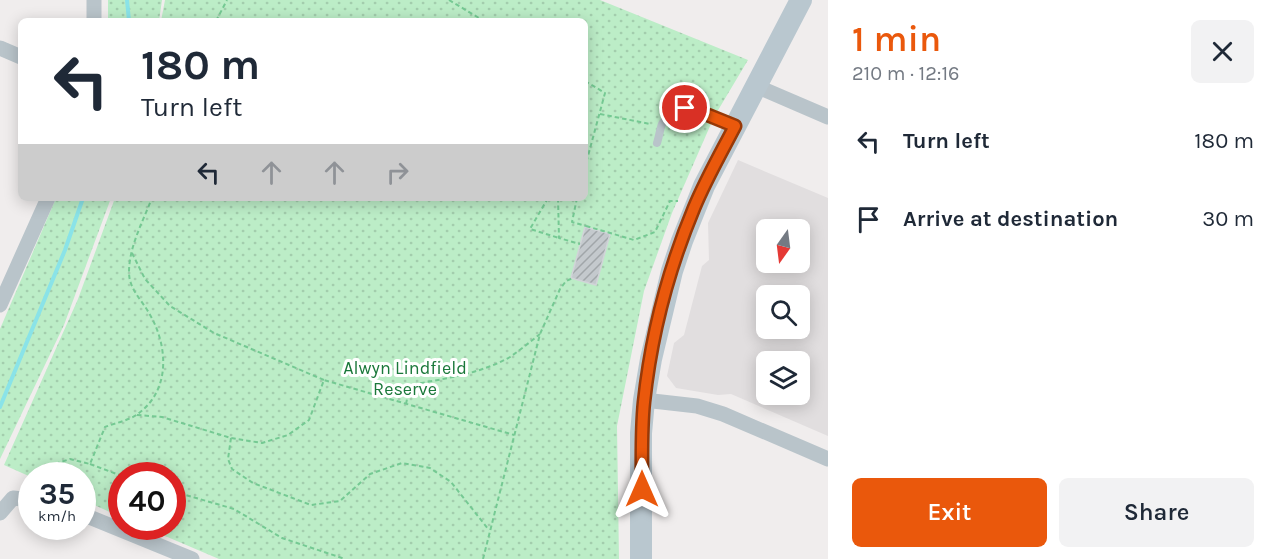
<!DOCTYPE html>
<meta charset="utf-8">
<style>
:root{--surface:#fff;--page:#f2f2f3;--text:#1f2937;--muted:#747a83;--accent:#ea580c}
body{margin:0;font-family:Karla,sans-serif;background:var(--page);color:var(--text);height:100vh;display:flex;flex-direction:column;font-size:22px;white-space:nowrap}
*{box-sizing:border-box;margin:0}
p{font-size:20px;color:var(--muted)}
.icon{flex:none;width:33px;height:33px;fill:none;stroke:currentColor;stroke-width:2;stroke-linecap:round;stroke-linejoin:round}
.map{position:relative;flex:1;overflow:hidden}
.drawer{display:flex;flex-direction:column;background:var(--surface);width:450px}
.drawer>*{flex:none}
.hud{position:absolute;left:18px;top:18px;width:570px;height:183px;border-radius:9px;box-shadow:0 3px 15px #0003;background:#fff;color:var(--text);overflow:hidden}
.needle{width:39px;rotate:194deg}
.tools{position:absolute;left:756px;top:219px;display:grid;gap:12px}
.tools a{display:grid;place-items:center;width:54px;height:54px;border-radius:9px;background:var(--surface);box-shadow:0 3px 15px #0003;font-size:30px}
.speed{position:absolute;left:18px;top:462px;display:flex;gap:12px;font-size:30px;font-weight:700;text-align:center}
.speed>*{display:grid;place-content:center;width:78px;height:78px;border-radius:50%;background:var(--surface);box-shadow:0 3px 15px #0003;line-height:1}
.speed small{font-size:15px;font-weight:400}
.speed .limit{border:9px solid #d22;background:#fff;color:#111}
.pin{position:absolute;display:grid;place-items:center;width:51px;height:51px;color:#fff;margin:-26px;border:3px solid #fff;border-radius:50%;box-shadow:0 2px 6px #0007}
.me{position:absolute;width:66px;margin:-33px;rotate:0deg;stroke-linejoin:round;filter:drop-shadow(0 0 4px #0008)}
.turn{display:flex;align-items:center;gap:21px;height:126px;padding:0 24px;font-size:27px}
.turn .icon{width:78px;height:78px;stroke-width:2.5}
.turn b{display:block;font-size:42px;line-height:51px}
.lanes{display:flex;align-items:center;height:57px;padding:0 24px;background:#0003;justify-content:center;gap:30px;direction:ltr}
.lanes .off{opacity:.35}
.round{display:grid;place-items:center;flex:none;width:63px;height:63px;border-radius:9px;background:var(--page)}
.overview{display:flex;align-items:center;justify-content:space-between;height:102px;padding:0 24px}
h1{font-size:36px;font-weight:600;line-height:45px;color:var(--accent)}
.cta{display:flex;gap:12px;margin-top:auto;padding:12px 24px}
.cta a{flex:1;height:69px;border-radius:9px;background:var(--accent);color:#fff;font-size:24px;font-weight:600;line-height:69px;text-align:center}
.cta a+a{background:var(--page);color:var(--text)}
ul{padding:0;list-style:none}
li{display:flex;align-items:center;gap:18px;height:78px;padding:0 24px}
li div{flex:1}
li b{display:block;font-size:22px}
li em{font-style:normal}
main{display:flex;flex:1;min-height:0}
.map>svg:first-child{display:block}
</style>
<main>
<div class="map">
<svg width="828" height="559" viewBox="0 0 828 559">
<defs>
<pattern id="park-dots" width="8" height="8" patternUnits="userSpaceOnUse" patternTransform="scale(1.5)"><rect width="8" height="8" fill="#bcedc7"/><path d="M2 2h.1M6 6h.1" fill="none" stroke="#a3cdad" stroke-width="1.8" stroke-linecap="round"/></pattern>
<pattern id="building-hatch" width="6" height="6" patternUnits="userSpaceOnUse" patternTransform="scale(1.5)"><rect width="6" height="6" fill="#c4c9cd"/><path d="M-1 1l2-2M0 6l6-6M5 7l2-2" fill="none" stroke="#a1a6a9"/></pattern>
</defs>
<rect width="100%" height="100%" fill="#f0eded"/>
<path fill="#e1dedf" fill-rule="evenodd" d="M738,160L828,198V436L731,394L718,395L676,388L667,376L674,343L684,335L702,266L709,260L708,223ZM766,230H800V262H766ZM766,296H800V328H766ZM766,362H800V394H766Z"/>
<g fill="url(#park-dots)">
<path d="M108,0H162L159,21H108Z"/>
<path d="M165,0H600L748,60L714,117L672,213L644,291L617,426L619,559H219L144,527L172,526V476H122L121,517L83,500L82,476H32L31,477L4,465L78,299L115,198H585V21H161Z"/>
<path d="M56,198H111L64,325L0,459V329Z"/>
</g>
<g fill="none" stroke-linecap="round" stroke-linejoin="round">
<g stroke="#8ae3e8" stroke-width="4">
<path d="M127,0L129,21"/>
<path d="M0,407L65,250L83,198"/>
</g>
</g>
<path fill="url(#building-hatch)" stroke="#d1d4d8" stroke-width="1.5" d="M585,227L610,234L596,285L571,278Z"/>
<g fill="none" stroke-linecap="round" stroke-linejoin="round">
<g stroke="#75c993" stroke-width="2" stroke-dasharray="4.5 3" stroke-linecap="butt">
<path d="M449,0L484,21"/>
<path d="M216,21L227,0"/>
<path d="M585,81L605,93L585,167"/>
<path d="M600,114L650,124"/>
<path d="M548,198L530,229L559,238"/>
<path d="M558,198L559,238L580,244"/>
<path d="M577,198L572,222L586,226"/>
<path d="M586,226L634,240L655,232L670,201H678"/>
<path d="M132,253L145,279L170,306L214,333L324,380"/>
<path d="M406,404L410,385C443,379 480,374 510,357C520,350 530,342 540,334"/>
<path d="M137,415L162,417L231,438L262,443L288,435L309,420L324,380L514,435"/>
<path d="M231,438L228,459L232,469L253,483L311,505L340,501L370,474L402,463L430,468L451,482L489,530"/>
<path d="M90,464L122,476"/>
<path d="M37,476L46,467L70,459L90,464L105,427C115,423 131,420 139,413C171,389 168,345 149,313C141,299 129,289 129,272C129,247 143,221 152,198"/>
<path d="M172,491L234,509L282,538L345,559"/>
<path d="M483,559L540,334L560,289L566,281L573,278"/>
</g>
<path stroke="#b9c4ca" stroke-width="8" d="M657,143C659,137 660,129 662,124C678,95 712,116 734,125"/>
<g stroke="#b9c4ca" stroke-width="15">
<path d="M94,0V21"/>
<path d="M0,48L21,57"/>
<path d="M756,86L828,117"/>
<path d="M0,305L48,198"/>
<path d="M644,400L697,406L723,414L828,459"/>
<path d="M0,513L13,498L32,500"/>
<path d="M82,514L192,559"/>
</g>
<path stroke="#b9c7cf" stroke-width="22" d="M641,559V433L644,400L651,359L672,271L682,241L704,186L801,0"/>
</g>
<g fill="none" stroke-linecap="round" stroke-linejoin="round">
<defs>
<path id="route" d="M642,489C642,460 641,431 644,402C651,336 669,268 694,208C706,179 721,153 735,126L698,111L685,108"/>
</defs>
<use href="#route" stroke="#983908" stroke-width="15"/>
<use href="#route" stroke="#ea580c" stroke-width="10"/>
</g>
<g text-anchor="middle" stroke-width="6" stroke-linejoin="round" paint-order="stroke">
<g font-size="18" fill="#1a783a" stroke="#fff">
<text x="405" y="374">Alwyn Lindfield<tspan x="405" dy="21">Reserve</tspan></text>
</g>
</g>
</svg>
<div class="tools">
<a><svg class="needle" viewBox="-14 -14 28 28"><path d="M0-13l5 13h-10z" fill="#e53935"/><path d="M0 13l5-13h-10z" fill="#747a83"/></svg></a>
<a><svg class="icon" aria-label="search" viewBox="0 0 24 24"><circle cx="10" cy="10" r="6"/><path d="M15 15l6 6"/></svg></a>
<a><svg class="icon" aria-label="layers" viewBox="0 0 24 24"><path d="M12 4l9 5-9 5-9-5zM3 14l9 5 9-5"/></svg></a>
</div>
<div class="speed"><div>35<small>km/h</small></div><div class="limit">40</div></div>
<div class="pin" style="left:685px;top:108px;background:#d93025"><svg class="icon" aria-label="arrive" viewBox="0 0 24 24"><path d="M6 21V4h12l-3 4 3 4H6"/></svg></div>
<svg class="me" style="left:642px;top:489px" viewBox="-20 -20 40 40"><path d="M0-17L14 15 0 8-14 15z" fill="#ea580c" stroke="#fff" stroke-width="4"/></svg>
<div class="hud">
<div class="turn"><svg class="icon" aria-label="left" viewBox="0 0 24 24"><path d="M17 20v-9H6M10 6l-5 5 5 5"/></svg><div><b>180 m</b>Turn left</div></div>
<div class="lanes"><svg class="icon" aria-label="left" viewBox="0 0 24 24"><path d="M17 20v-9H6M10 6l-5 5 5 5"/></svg><svg class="icon off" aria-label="ahead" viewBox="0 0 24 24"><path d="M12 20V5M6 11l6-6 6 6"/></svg><svg class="icon off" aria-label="ahead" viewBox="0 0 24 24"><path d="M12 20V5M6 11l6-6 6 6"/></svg><svg class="icon off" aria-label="right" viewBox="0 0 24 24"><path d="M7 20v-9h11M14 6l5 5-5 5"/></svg></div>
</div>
</div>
<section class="drawer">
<div class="overview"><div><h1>1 min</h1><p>210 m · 12:16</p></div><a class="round"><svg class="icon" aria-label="close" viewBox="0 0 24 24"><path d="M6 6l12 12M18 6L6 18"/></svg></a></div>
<ul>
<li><svg class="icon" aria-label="left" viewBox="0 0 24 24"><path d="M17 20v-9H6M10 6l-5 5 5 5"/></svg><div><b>Turn left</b></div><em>180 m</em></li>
<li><svg class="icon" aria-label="arrive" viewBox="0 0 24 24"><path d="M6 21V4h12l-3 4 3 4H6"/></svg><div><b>Arrive at destination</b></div><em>30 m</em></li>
</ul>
<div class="cta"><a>Exit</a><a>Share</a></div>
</section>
</main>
